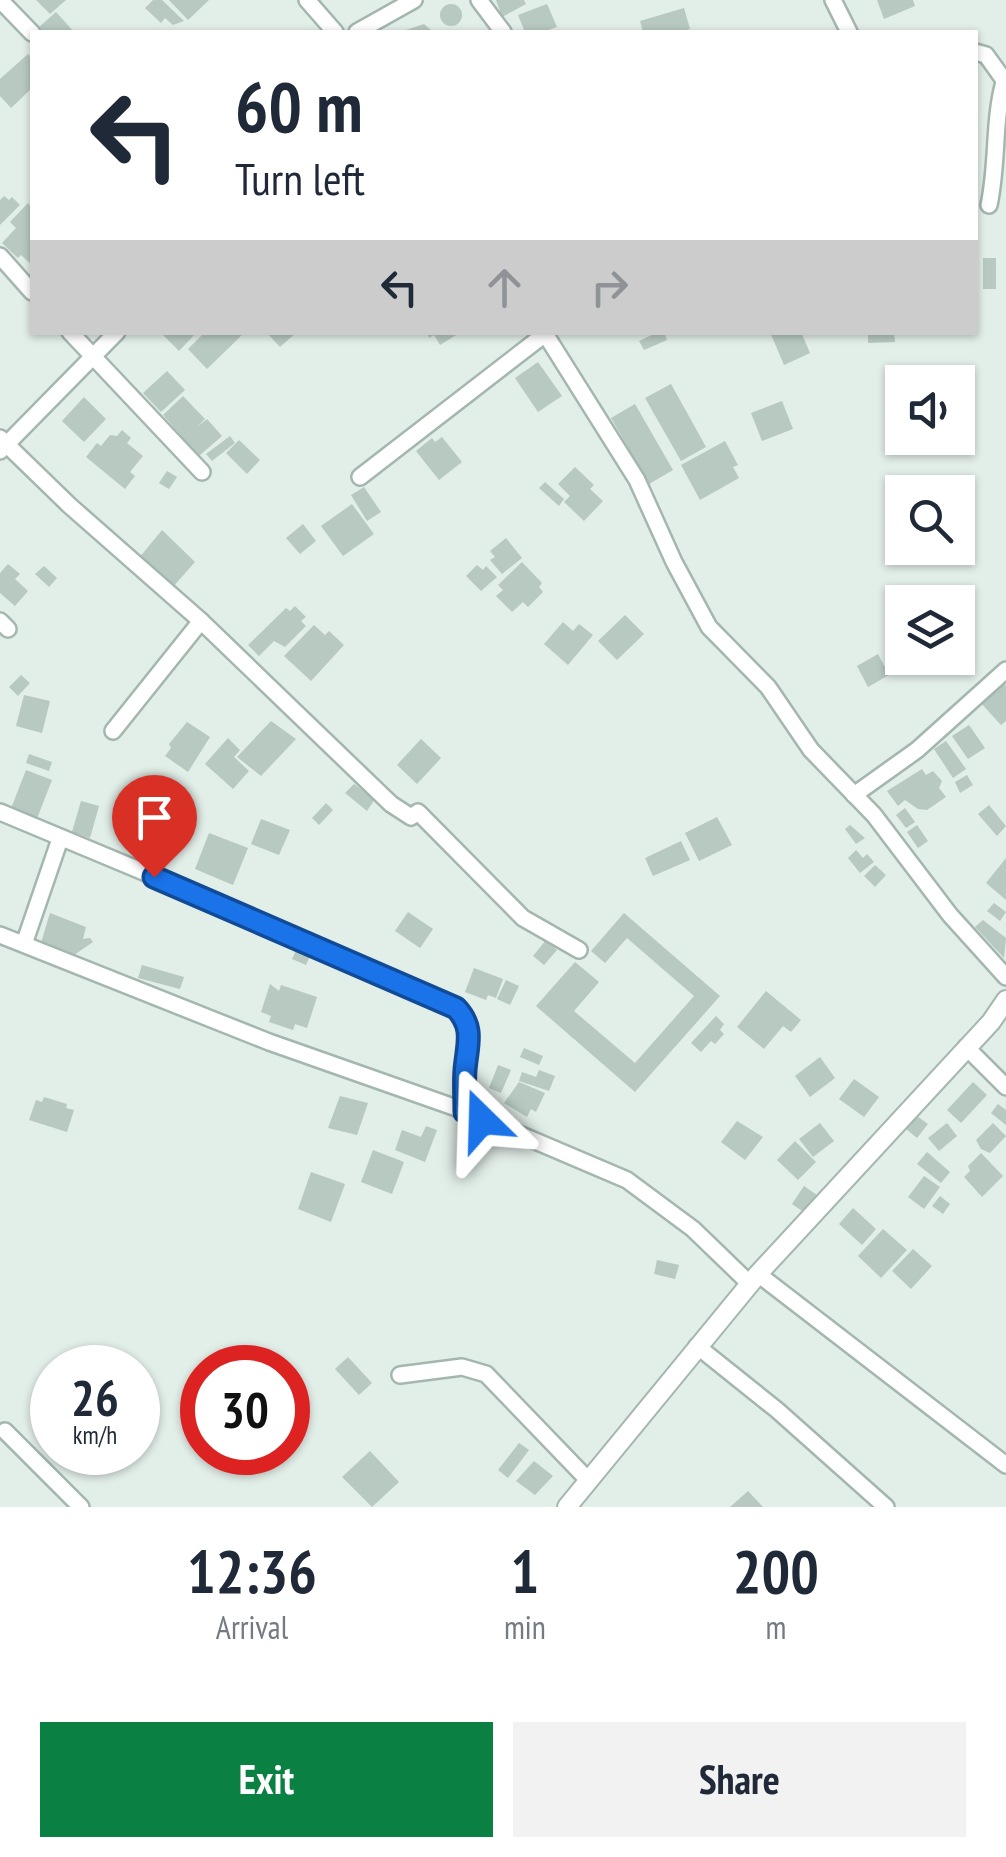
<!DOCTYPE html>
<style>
:root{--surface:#fff;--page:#f2f2f3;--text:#1f2937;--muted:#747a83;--accent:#0b8043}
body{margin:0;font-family:"PT Sans Narrow",sans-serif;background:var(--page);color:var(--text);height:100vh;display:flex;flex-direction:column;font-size:38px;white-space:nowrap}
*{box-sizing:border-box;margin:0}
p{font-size:32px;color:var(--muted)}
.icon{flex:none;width:55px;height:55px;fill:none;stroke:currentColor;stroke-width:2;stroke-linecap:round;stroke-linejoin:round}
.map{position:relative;height:1507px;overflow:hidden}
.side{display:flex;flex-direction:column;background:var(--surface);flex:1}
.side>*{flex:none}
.top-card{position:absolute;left:30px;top:30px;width:948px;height:305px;border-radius:0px;box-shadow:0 2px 8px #0004;background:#fff;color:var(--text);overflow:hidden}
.buttons{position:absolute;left:885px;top:365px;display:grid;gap:20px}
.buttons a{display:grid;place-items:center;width:90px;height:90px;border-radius:0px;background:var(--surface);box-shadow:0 2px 8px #0004;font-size:50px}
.speed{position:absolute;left:30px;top:1345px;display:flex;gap:20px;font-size:50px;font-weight:700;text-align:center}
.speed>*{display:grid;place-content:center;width:130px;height:130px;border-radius:50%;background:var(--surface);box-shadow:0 2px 8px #0004;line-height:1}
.speed small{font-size:25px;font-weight:400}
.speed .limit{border:15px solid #d22;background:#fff;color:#111}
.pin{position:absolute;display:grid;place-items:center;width:85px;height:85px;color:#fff;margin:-102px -42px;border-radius:50% 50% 50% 0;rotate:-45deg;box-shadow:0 0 10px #0007}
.pin .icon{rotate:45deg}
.me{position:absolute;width:110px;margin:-55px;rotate:338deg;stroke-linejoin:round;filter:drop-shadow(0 0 8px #0008)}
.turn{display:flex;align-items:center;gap:35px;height:210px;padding:0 40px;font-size:45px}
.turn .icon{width:130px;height:130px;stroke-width:2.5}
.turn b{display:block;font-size:70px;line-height:85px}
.lanes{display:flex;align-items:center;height:95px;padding:0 40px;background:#0003;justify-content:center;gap:50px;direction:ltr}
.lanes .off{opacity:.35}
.eta{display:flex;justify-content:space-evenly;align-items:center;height:170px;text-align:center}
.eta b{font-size:60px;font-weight:800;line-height:70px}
.action{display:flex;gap:20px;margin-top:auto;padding:20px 40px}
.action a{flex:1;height:115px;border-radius:0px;background:var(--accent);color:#fff;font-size:40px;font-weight:800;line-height:115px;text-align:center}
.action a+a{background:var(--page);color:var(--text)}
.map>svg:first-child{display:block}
</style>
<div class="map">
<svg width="1006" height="1507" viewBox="0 0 1006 1507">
<rect width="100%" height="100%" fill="#e2eee8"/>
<g fill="#b7c9c1">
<path d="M36,0H66L50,14Z"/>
<path d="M153,0H162L184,21L173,25L165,18L161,23L145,8Z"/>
<path d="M169,0H209L188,20Z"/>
<path d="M496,0H524L526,4L502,17Z"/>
<path d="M877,0H913L915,6L884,19Z"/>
<circle cx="451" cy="15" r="11"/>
<path d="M547,4L557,27L543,32H525L518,15Z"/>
<path d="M684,8L690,29L679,32H643L640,21Z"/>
<path d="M56,12L74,32H41L38,28Z"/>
<path d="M424,24L433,32H400Z"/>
<path d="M28,54L32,59V88L11,108L0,96V79Z"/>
<path d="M4,196L9,200L12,197L20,205L0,225V200Z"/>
<path d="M28,203L32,208L31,264L21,255L18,258L2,243L16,228L10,222Z"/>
<rect x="983" y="258" width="13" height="31"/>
<path d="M160,332H197L179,351Z"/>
<path d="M205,332H245L207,369L188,349Z"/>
<path d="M266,332H297L280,347Z"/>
<path d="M427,332H461L440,345L434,335L429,338Z"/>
<path d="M658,332H664L667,340L644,350L639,341Z"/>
<path d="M770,332H801L810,353L784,365Z"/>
<path d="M868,332H894L895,342L868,343Z"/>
<path d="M538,362L562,396L538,412L515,378Z"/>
<path d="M167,371L185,390L161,412L143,393Z"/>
<path d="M671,384L706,447L681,461L645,398Z"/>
<path d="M183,396L205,419L197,427L207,419L222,436L199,456L163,415Z"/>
<path d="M84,397L106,419L84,442L62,421Z"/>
<path d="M782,401L793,429L762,441L751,413Z"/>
<path d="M635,404L673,470L649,484L611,418Z"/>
<path d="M122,430L131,438L127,443L143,456L130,472L135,476L125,489L86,457L97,443L101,446L110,435L117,436Z"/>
<path d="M230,436L235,443L212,461L206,454Z"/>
<path d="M442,437L462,462L439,480L416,451L432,438L435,442Z"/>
<path d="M239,440L260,460L247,474L226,453Z"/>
<path d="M725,441L738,465L733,467L739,478L700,500L681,465Z"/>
<path d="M575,467L594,485L590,489L603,501L584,521L564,502L570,496L558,484Z"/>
<path d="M167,471L177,477L169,489L159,483Z"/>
<path d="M545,482L564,499L559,506L539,488Z"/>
<path d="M364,487L381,512L367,521L351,495Z"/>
<path d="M352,504L374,534L343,556L321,526Z"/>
<path d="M303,524L316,541L300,554L286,538Z"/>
<path d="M162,530L195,562L172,588L139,558Z"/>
<path d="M506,538L522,558L502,574L490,560L495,557L490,551Z"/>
<path d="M522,562L542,583L539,587L543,592L528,607L523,602L512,612L496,596L503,590L498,585Z"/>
<path d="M8,564L20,574L15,579L28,591L15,606L0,593V573Z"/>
<path d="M477,565L483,570L486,566L497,577L481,591L466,576Z"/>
<path d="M44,566L57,578L49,587L35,574Z"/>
<path d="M295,606L306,617L301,621L306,626L285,647L274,641L259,656L248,645L286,608L290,611Z"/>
<path d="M625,615L644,634L617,660L598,641Z"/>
<path d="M563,622L573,631L579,624L593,635L568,665L544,644Z"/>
<path d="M314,625L325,635L329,631L344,645L311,681L284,656Z"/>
<path d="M899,642L902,655L891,660L885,649Z"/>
<path d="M878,654L889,675L868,687L857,666Z"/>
<path d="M21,675L30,683L18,696L9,687Z"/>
<path d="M1002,682L1006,686V721L1001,725L980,702Z"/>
<path d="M24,695L50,701L42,733L16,726Z"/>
<path d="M271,721L296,739L261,776L237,757Z"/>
<path d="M187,722L210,737L188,772L165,756L171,748L169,744Z"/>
<path d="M969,725L985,748L968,759L952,736Z"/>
<path d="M228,738L240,750L234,757L249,771L233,789L205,764Z"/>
<path d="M421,739L441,758L417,784L397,765Z"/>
<path d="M946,741L966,769L953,778L934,749Z"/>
<path d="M29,754L52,762L49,771L26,763Z"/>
<path d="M922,769L926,775L933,771L942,781L939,788L946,797L927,810L918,809L905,800L898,806L887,791Z"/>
<path d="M26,770L52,780L36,821L10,811Z"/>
<path d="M967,775L973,785L960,793L955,782Z"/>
<path d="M354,784L375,799L367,811L345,793Z"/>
<path d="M81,801L99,806L90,838L72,832Z"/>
<path d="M326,803L333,810L319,825L312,818Z"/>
<path d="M989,805L1006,826L997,836L978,814Z"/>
<path d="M905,808L915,822L906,828L896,815Z"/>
<path d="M717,817L732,845L699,861L685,833Z"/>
<path d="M261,819L290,830L279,855L251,844Z"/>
<path d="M850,825L865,838L856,844L845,829Z"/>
<path d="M917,825L928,841L918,848L907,832Z"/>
<path d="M209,833L248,848L233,885L195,869Z"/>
<path d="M681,841L690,860L653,876L645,858Z"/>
<path d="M856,850L863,858L867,854L874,862L860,873L848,858Z"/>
<path d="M1006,858V900L986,883Z"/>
<path d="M875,865L886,875L875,887L864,876Z"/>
<path d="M994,903L1006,912L1000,921L987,911Z"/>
<path d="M408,912L433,929L420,948L395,931Z"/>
<path d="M50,913L86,927L83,939L90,938L93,942L74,955L41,943Z"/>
<path d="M624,913L720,996L635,1092L536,1006L575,962L599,982L574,1011L635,1063L694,996L627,938L605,963L591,951Z"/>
<path d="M983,920L1006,938L1004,958L975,927Z"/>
<path d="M546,940L557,950L544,965L533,956Z"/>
<path d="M297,948L311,954L306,965L292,959Z"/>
<path d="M142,965L184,977L180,989L138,978Z"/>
<path d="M474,968L503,979L496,998L488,995L486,1000L465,992Z"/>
<path d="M506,980L519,986L510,1005L497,999Z"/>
<path d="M270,984L279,991L281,985L317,997L307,1028L295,1024L293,1030L269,1022L271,1016L261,1012Z"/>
<path d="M766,991L801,1020L791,1032L783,1026L764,1049L737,1027Z"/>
<path d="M716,1016L724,1024L720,1030L724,1034L715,1044L711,1041L701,1052L691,1043Z"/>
<path d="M524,1048L543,1056L539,1065L520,1057Z"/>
<path d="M820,1057L835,1078L810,1097L795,1076Z"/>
<path d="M498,1065L511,1070L501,1093L489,1088Z"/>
<path d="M539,1070L555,1076L549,1091L519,1081L522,1072L536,1077Z"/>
<path d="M854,1079L879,1097L864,1117L839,1099Z"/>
<path d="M519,1082L545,1093L536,1112L531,1109L527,1117L504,1103Z"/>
<path d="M973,1082L987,1095L961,1123L947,1110Z"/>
<path d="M340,1096L368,1103L357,1135L328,1128Z"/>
<path d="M44,1097L67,1104L66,1108L74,1110L67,1132L29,1120L36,1100L42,1102Z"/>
<path d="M998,1104L1006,1110V1125L991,1113Z"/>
<path d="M917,1116L928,1124L917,1138L906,1129Z"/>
<path d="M737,1121L763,1137L745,1160L721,1142Z"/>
<path d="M820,1123L834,1141L813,1157L799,1139Z"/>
<path d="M947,1123L957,1136L939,1151L928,1138Z"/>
<path d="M993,1123L1006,1136L990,1153L981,1149L976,1140Z"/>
<path d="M426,1126L437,1130L425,1162L395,1150L402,1130L421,1137Z"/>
<path d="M795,1141L816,1162L798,1180L777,1160Z"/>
<path d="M373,1150L404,1162L392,1194L361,1182Z"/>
<path d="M927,1152L950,1172L941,1183L917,1164Z"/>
<path d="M981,1153L1003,1176L982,1197L964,1177L970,1171L968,1166Z"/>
<path d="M311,1172L345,1184L331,1222L298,1209Z"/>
<path d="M924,1176L940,1187L924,1209L908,1197Z"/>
<path d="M804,1186L817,1195L805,1213L792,1204Z"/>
<path d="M940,1196L950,1204L943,1214L932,1206Z"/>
<path d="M853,1208L876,1229L862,1245L839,1224Z"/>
<path d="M883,1229L907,1250L881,1278L858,1256Z"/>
<path d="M913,1249L932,1266L911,1289L892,1271Z"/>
<path d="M657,1260L679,1265L675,1279L654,1274Z"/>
<path d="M348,1357L372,1383L359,1395L335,1369Z"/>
<path d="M519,1443L529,1450L508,1478L498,1470Z"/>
<path d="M370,1451L399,1482L372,1507L342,1477Z"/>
<path d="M534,1461L553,1476L535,1495L516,1481Z"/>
<path d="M748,1491L763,1507H730Z"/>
</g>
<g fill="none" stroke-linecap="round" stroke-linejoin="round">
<defs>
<g id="minor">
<path d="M0,0L32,33"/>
<path d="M307,0L335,32"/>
<path d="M479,0L503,32"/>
<path d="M833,0L849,32"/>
<path d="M357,32L414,0"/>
<path d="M975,52L986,55L1006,83"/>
<path d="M989,205C998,164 993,122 1004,82"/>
<path d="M0,256L32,292"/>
<path d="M70,332L202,472"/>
<path d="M544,332L637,480L674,562L709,627L768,687L811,750L874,815L950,915L1006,977"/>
<path d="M0,438L69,505L201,621L391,804L411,817L418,812L523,918L579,950"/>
<path d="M0,451L117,332"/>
<path d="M360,477L545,334"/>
<path d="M0,621L8,629"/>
<path d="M113,731L201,621"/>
<path d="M854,795L917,750L1006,670"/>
<path d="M0,812L218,903L456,1008C475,1027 467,1045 465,1070C464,1083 465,1098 465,1111"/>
<path d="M0,935L269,1042L465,1111L627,1180L693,1229L750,1284"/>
<path d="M24,944L60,839"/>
<path d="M966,1047L1006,1087"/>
<path d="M758,1274L1006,1465"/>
<path d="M697,1346L777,1410L886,1507"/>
<path d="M400,1375L462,1367L486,1374L588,1480"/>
<path d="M5,1431L81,1507"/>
</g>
<path id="tertiary" d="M567,1507L758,1274L991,1022L1006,1000"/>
</defs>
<use href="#minor" stroke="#a4b7af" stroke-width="20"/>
<use href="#tertiary" stroke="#a4b7af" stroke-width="22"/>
<use href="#minor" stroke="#fff" stroke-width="15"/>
<use href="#tertiary" stroke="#fff" stroke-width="18"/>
</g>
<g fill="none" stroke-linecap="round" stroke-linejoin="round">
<defs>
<path id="route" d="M154,877L456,1008C475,1028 467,1045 465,1070C464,1083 465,1098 465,1112L482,1120"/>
</defs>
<use href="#route" stroke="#114b97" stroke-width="25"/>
<use href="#route" stroke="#1a73e8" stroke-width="18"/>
</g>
</svg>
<div class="buttons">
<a><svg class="icon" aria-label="sound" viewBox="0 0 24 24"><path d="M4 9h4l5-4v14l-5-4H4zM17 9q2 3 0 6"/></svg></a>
<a><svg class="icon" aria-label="search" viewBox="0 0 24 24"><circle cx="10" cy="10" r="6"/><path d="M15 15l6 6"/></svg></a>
<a><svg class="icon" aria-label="layers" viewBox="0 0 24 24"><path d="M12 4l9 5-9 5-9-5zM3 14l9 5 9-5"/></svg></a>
</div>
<div class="speed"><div>26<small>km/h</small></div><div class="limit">30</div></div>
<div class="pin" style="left:154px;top:877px;background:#d93025"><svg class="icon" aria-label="arrive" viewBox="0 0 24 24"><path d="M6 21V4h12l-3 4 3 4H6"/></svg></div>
<svg class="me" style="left:482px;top:1120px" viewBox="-20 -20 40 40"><path d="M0-17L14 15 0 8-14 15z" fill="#1a73e8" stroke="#fff" stroke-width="4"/></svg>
<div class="top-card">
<div class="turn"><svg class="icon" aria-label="left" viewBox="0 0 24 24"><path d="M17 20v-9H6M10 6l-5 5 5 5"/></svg><div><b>60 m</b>Turn left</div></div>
<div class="lanes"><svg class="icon" aria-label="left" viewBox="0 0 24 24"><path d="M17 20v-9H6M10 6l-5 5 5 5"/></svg><svg class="icon off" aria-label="ahead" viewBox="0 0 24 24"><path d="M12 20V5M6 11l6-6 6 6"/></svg><svg class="icon off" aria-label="right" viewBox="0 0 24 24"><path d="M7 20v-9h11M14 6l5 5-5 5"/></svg></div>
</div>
</div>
<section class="side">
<div class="eta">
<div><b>12:36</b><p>Arrival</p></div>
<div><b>1</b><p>min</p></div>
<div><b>200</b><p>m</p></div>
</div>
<div class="action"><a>Exit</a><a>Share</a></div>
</section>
